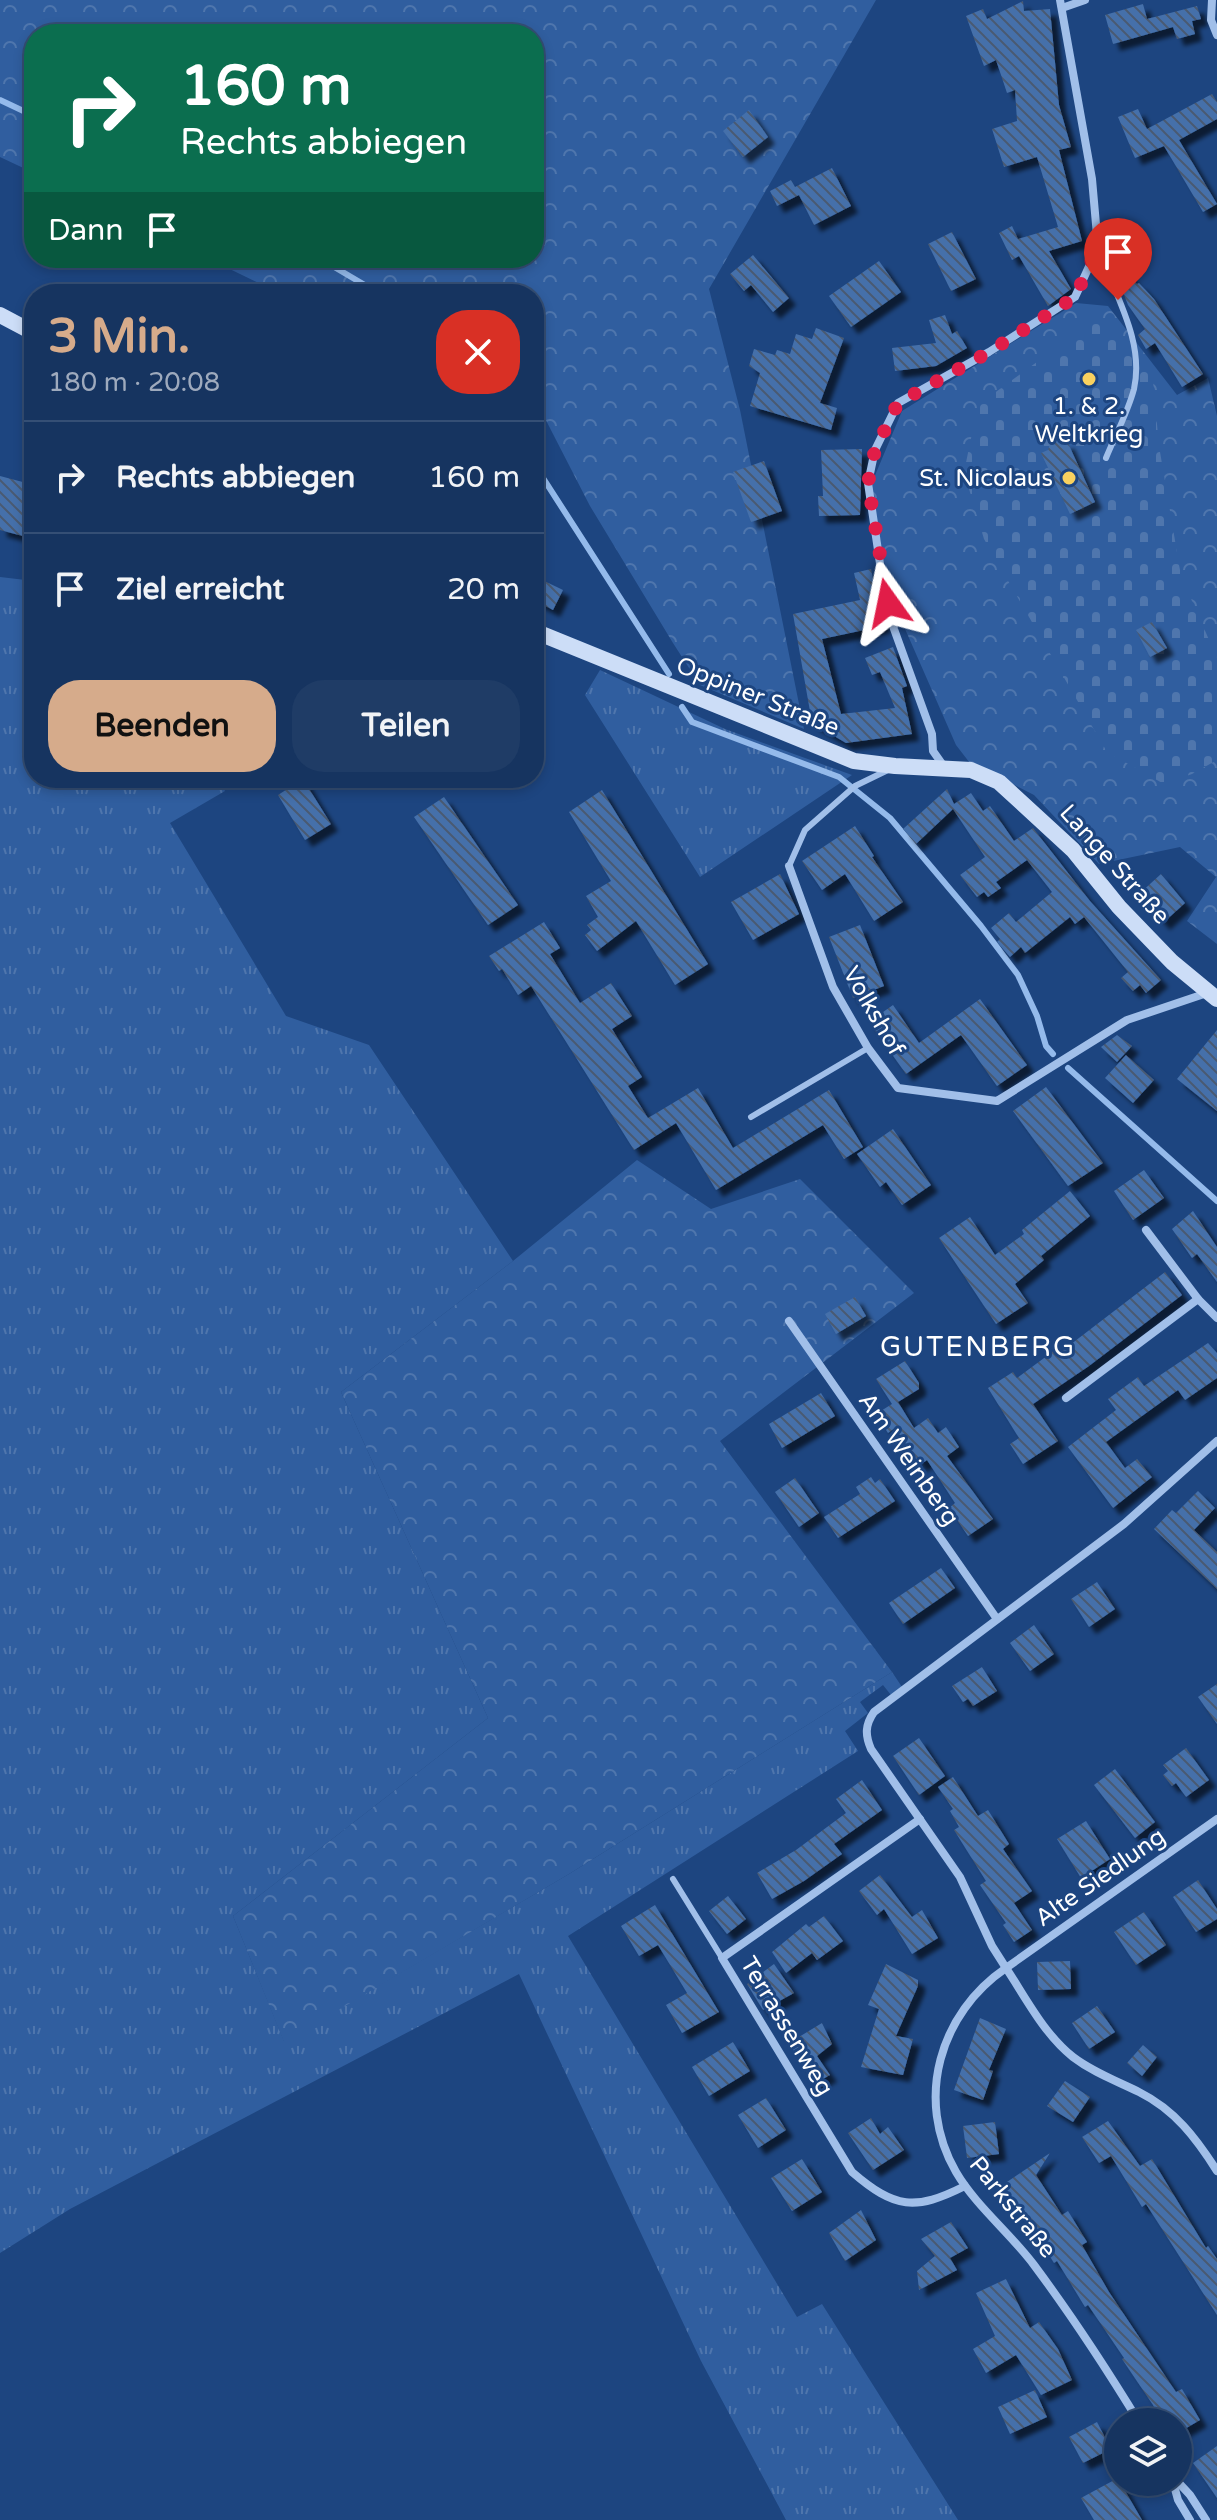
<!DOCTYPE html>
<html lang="de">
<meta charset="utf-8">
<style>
:root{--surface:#163460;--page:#1f3c66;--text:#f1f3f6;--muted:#9eaabd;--line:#354f75;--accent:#d6ab8b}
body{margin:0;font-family:"Varela Round",sans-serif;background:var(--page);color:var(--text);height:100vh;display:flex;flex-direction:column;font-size:30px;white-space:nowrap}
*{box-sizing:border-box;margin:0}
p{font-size:26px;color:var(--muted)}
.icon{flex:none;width:44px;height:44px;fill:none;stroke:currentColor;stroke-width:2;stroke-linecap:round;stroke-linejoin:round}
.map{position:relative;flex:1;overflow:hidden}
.sheet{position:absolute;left:24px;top:284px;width:520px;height:504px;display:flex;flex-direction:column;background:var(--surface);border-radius:32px;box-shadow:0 4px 12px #0003,0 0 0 2px var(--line)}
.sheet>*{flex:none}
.top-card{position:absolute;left:24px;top:24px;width:520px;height:244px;border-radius:32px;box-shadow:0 4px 12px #0003,0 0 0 2px var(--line);background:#0b6e4f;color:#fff;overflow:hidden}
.controls{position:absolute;left:1104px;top:2408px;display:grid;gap:16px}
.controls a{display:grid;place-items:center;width:88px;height:88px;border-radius:50%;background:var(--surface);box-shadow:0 4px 12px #0003,0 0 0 2px var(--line);font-size:40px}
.pin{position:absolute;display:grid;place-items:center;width:68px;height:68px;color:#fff;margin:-82px -34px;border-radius:50% 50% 50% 0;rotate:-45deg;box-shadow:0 0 8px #0007}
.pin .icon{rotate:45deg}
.me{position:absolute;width:88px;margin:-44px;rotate:348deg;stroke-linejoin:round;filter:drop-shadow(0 0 6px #0008)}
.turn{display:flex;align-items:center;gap:28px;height:168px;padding:0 24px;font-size:36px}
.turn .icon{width:104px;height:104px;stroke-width:2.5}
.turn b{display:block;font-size:56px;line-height:68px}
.then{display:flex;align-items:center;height:76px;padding:0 24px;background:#0003;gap:16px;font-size:30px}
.round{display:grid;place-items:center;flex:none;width:84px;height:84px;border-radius:32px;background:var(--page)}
.overview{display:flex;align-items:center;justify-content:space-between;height:136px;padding:0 24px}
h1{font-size:48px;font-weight:800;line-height:60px;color:var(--accent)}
.primary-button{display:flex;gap:16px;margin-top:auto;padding:16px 24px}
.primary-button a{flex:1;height:92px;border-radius:32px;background:var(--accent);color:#111;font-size:32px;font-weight:800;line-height:92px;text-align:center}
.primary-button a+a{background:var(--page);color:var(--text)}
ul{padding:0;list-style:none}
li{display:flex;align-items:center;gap:24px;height:112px;padding:0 24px;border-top:2px solid var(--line)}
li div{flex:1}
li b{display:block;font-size:30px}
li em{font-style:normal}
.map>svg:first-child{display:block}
</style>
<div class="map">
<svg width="1217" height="2520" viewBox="0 0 1217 2520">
<defs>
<pattern id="grass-tufts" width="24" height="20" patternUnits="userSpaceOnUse" patternTransform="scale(2)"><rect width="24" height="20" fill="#305e9f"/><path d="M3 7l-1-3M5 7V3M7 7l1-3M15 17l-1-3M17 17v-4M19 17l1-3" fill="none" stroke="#4f76ad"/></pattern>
<pattern id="forest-crowns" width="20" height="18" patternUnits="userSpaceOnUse" patternTransform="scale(2)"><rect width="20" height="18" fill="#305e9f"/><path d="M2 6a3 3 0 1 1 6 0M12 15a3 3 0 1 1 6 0" fill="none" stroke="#4f76ad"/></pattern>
<pattern id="cemetery-stones" width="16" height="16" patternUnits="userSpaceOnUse" patternTransform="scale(2)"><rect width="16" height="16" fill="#305e9f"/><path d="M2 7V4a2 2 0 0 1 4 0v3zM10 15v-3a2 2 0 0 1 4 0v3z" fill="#4f76ad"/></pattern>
<pattern id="building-back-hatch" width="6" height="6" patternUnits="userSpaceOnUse" patternTransform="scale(2)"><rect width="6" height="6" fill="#4570aa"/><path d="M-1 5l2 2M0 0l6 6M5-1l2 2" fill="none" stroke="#495a72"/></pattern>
<filter id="shadow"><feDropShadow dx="7" dy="7" stdDeviation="2" flood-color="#0009"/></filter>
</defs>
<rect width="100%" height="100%" fill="#1d4580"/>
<g fill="url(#grass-tufts)">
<path d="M0,577L34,581V778H218L225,791L170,823L286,1016L369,1045L513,1261L341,1392L488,1718L233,1916L284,2041L569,1874L892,1672L902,1687L891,1695L883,1685L860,1702L868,1713L845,1731L858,1751L568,1936L797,2317L822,2304L958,2520H786L701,2361L519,1974L70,2209L0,2253Z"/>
<path d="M600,670L725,729L852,775L700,877L585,695Z"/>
</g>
<g fill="url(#forest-crowns)">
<path d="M0,0H876L709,289L740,410L804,729L700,685L673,643L590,506L534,397V294H281L207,258H534V34H34V173L0,157Z"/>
<path d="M1076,303L1108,306L1177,395L1208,378L1217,416V944L1187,921L1216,877L1180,847L1099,864L1034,795L1001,778L973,767L956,745L902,622L886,573L871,485L902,411Z"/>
<path d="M637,1160L711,1209L800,1179L914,1293L720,1441L892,1672L569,1874L284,2042L233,1916L488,1718L341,1392L513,1261Z"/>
</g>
<path fill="url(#cemetery-stones)" d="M1096,319L1152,370L1159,446L1181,576L1217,658V760L1192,774L1164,784L1107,752L984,539L964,472L978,405Z"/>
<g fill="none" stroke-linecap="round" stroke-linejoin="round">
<g stroke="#94baeb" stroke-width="6">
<path d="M0,100L34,116"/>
<path d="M319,258L380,294"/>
<path d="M534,464L669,674"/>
<path d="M682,707L692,722L839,777L890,818L981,926L1018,975L1037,1016L1046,1046L1053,1054"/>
<path d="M1068,1068L1217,1201"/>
</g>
</g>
<g fill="url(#building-back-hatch)" filter="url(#shadow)">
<path d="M1023,1L1024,11L1050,9L1059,105L1071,147L1059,150L1082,241L1049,251L1071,289L1048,306L1019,256L1012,260L999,233L1012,226L1018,239L1058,227L1037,157L1004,167L992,129L1017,121L1015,90L1007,93L996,60L984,66L966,16L983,9L987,19Z"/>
<path d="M1143,4L1147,19L1197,6L1201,19L1192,21L1195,34L1177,39L1173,27L1113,44L1105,15Z"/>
<path d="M1212,94L1217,102V119L1179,140L1217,204L1203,212L1164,146L1135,158L1118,117L1138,109L1147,129Z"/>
<path d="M749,110L768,137L743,157L723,131Z"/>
<path d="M832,168L851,206L814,225L799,195L777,206L770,191L791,180L795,187Z"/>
<path d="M952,232L976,279L951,291L928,244Z"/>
<path d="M1106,249L1137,284L1139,283L1154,299L1203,374L1182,387L1155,343L1146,349L1138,335L1145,329L1128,305Z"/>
<path d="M753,255L789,298L773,312L751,285L744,291L730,274Z"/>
<path d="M879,261L901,292L851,327L829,296Z"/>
<path d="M945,315L952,334L957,331L967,348L936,366L895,371L892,348L936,343L929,320Z"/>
<path d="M816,328L844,338L820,403L837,408L831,430L750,406L760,373L749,366L754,349L775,355L777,350L790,354L796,334L812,339Z"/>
<path d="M1052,438L1061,444L1067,441L1095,502L1070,514L1041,453L1048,450Z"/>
<path d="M862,449L860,515L819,516L818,496H823L821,450Z"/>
<path d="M764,461L782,511L751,522L733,472Z"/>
<path d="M0,476L34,485V539L0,530Z"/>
<path d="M871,569L883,626L822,639L841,714L895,708L880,672L872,675L865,658L893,647L907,686L902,688L912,734L846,743L812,723L793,614L860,600L854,573Z"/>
<path d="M534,576L563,590L553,610L534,600Z"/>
<path d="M1152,622L1167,648L1150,657L1136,630Z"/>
<path d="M303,779L331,824L305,840L278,795Z"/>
<path d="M947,789L954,804L971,793L983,811L990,806L1014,841L1033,828L1090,901L1161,980L1146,993L1140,985L1133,991L1121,978L1128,972L1084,917L1075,924L1070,917L1025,953L1021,947L1010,957L997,942L1000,939L991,928L1009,913L1016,922L1052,892L1027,860L996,882L1001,888L988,897L984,892L977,897L960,875L985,857L953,809L916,844L903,829Z"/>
<path d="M602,790L708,964L675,985L636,921L597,951L585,935L591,930L587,925L598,917L586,896L611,881L569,812Z"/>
<path d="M444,797L518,905L488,925L414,817Z"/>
<path d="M855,826L874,856L872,857L903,902L874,921L845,874L822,890L802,861Z"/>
<path d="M780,874L799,914L753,940L731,902Z"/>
<path d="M1161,874L1185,903L1163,923L1139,894Z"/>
<path d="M544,922L560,948L550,954L580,1003L611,983L632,1016L612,1029L642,1077L628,1086L648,1118L698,1088L733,1148L829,1090L863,1147L844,1159L823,1125L716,1190L676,1123L634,1150L531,986L518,995L502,969L499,971L489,956Z"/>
<path d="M860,925L884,986L853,998L829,937Z"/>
<path d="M980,999L1027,1065L997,1086L961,1035L906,1074L869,1022L893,1005L919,1043Z"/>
<path d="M1217,1030V1111L1177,1079Z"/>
<path d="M1117,1035L1132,1046L1117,1062L1101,1047Z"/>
<path d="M1126,1055L1154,1080L1133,1103L1105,1078Z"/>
<path d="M1046,1087L1103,1163L1068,1186L1013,1111Z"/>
<path d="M893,1129L931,1185L902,1205L886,1182L880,1187L857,1154Z"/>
<path d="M1144,1170L1164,1198L1133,1220L1114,1191Z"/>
<path d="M1070,1191L1090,1216L1041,1256L1044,1260L1015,1284L1028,1303L996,1324L939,1238L970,1217L995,1255L1024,1234L1022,1230Z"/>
<path d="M1193,1211L1217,1247V1282L1197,1254L1192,1258L1172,1229Z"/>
<path d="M1165,1272L1182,1295L1089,1366L1033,1404L1058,1441L1023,1464L1010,1444L1019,1438L988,1388L1013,1372L1017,1378L1059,1347L1062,1351Z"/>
<path d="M855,1297L866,1316L836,1334L825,1314Z"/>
<path d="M1208,1343L1217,1353V1378L1185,1400L1178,1390L1106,1442L1125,1468L1137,1459L1152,1477L1113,1508L1068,1447L1116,1410L1108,1399L1138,1377L1144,1386Z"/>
<path d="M905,1361L919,1383V1389L898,1402L914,1428L928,1418L938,1433L946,1427L959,1447L947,1456L993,1519L968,1536L949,1508L955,1503L927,1460L920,1465L895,1428L888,1433L876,1414L892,1404L876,1379Z"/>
<path d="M821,1393L835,1416L782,1448L769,1424Z"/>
<path d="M871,1477L875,1483L880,1479L895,1501L838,1538L824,1517L860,1494L856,1487Z"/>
<path d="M795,1478L819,1513L799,1527L775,1492Z"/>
<path d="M1198,1491L1215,1508L1194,1530L1217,1552V1589L1154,1529L1172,1510L1176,1513Z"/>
<path d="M941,1568L955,1588L903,1624L889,1603Z"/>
<path d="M1097,1582L1115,1609L1089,1627L1071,1599Z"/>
<path d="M1034,1625L1054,1654L1030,1671L1010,1643Z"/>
<path d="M982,1667L997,1691L973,1706L968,1699L963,1702L952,1686Z"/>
<path d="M1217,1684V1724L1198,1697Z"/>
<path d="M919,1738L945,1776L919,1795L893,1756Z"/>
<path d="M1186,1748L1209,1780L1186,1797L1176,1783L1172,1786L1163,1775L1168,1771L1163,1765Z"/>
<path d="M1115,1769L1155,1822L1135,1838L1094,1785Z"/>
<path d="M953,1777L978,1816L988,1810L1009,1844L1003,1849L1032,1891L1014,1903L1032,1930L1014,1942L1003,1925L1006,1923L980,1885L986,1881L954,1830L959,1827L950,1811L953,1809L938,1787Z"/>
<path d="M862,1780L882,1810L834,1844L842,1854L804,1881L772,1899L757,1873L796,1850L846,1813L836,1799Z"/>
<path d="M1086,1821L1110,1859L1081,1878L1057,1839Z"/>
<path d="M880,1875L912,1917L922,1910L938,1938L912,1954L884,1909L877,1915L859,1891Z"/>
<path d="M1198,1880L1217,1909V1919L1196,1932L1173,1897Z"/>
<path d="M728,1896L746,1919L727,1934L709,1911Z"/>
<path d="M655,1905L719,2012L682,2033L666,2005L687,1993L658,1945L639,1956L621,1926Z"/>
<path d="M1144,1912L1166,1945L1136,1965L1114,1932Z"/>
<path d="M824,1916L843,1941L817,1960L812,1953L786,1973L772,1952L806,1924L809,1927Z"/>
<path d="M1070,1961L1071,1989L1038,1990L1037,1962Z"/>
<path d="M774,1964L794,1993L763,2010L747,1984Z"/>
<path d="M886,1964L918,1980V1986L896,2036L913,2039L903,2075L861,2067L879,2009L868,2005Z"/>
<path d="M1097,2006L1115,2032L1089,2049L1072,2023Z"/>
<path d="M980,2018L1006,2029L989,2070L993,2071L983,2100L954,2090Z"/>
<path d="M822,2023L832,2044L817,2056L830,2075L814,2084L789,2043Z"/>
<path d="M733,2042L750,2071L709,2096L692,2067Z"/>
<path d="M1143,2045L1157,2057L1142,2076L1127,2063Z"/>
<path d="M1065,2081L1090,2097L1073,2122L1047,2106Z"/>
<path d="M766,2098L786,2130L758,2148L738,2115Z"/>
<path d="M871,2118L880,2134L888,2127L904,2150L873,2170L848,2133Z"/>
<path d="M1108,2121L1140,2166L1152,2159L1206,2248L1208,2246L1217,2259V2315L1146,2204L1142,2207L1111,2156L1099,2163L1082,2137Z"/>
<path d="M995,2122L999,2154L967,2158L963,2126Z"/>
<path d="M1050,2153L1036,2175L1062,2215L1068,2211L1087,2242L1082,2245L1109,2292L1176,2392L1182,2389L1200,2420L1178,2433V2422H1169L1168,2419L1161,2422L1153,2405L1122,2359L1124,2358L1088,2305L1085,2307L1057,2261L1054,2263L1024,2215L1021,2217L1001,2186Z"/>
<path d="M802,2159L822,2192L792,2211L771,2178Z"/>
<path d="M861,2210L876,2240L845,2261L829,2233Z"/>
<path d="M951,2222L968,2248L950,2258L957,2270L919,2290L917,2271L935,2256L921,2239Z"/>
<path d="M1006,2279L1030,2328L1039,2322L1058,2349L1072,2380L1041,2395L1016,2355L986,2373L973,2349L995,2336L976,2293Z"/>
<path d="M1035,2390L1047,2417L1010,2434L998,2407Z"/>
<path d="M1097,2422L1111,2449L1083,2463L1069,2437Z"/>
<path d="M1217,2446V2498L1193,2463Z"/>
<path d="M1118,2478V2482H1120L1142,2520H1094L1081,2498Z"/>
</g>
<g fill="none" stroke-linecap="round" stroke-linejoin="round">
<g stroke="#a1bfe9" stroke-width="6">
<path d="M1098,247C1113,292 1145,340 1134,389C1128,412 1115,436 1106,458"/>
<path d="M789,866L805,830L855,786L890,769"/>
<path d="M751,1117L868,1048"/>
<path d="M673,1879L722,1958"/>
</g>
<g stroke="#a1bfe9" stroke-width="8">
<path d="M1212,0L1211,20L1217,35"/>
<path d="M1062,8L1085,0"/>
<path d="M945,768L933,751L932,734L894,629L882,577L868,483L875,450L898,403L989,352L1075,297L1098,247L1092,179L1060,0"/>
<path d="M789,866L833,987L868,1048L898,1088L997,1101L1127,1020L1207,993"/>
<path d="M1146,1230L1198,1299"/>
<path d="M789,1321L997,1619"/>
<path d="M1066,1398L1198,1299L1217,1318"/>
<path d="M1217,1441L1124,1524L874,1712C865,1725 865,1735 871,1749L960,1877L992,1946L1006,1968L1217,1819"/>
<path d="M920,1819L722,1958L852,2172C895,2209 915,2211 965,2186"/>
<path d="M1139,2422C1106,2368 1072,2316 1034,2265C1010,2233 976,2206 956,2172C914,2099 940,2013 1006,1968C1026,1998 1044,2034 1073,2057C1094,2073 1117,2081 1139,2092C1175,2110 1196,2138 1217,2171"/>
<path d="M1173,2482L1178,2500L1190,2520"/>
<path d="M1178,2482L1190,2495L1206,2520"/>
</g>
<g stroke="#ccddf7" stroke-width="16">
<path d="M0,315L34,333"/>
<path d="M534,631L854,761L895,766L971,770L999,782L1073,850L1119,907L1172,962L1217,999"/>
</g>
</g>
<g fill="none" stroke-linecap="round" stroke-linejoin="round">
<path stroke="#e11d48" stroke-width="14" stroke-dasharray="0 25.2" d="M888,603L868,483L875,450L898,403L989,352L1075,297L1098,247L1118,300"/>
</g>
<g fill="#f9d15f" stroke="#1d4580" stroke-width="3">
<circle cx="1089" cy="379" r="8"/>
<circle cx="1069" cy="478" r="8"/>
</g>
<g text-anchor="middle" stroke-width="6" stroke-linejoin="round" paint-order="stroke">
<g font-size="24" fill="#fff" stroke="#1d4580">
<text x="1089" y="414">1. &amp; 2.<tspan x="1089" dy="28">Weltkrieg</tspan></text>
<text x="1053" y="486" text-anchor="end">St. Nicolaus</text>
</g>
<g font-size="24" fill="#fff" stroke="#1d4580">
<text transform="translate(758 696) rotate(22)" y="8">Oppiner Straße</text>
<text transform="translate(1115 864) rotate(48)" y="8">Lange Straße</text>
<text transform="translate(874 1011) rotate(60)" y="8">Volkshof</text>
<text transform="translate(909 1459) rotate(55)" y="8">Am Weinberg</text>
<text transform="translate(1100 1877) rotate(-35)" y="8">Alte Siedlung</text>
<text transform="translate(787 2026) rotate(59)" y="8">Terrassenweg</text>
<text transform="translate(1013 2207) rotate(51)" y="8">Parkstraße</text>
</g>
<g font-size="28" letter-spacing="2" fill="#fff" stroke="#1d4580">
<text x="978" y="1356">GUTENBERG</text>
</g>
</g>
</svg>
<div class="controls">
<a><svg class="icon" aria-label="layers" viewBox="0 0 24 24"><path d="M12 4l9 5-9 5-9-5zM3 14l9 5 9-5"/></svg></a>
</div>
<div class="pin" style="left:1118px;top:300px;background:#d93025"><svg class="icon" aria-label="arrive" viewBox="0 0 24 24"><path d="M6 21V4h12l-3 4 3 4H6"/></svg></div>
<svg class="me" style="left:888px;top:603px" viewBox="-20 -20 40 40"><path d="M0-17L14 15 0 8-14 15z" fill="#e11d48" stroke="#fff" stroke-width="4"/></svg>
<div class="top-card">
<div class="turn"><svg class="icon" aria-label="right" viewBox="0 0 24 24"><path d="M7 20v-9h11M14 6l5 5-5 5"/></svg><div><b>160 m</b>Rechts abbiegen</div></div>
<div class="then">Dann<svg class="icon" aria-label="arrive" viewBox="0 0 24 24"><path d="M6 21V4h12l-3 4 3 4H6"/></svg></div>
</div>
<section class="sheet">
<div class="overview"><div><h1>3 Min.</h1><p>180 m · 20:08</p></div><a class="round" style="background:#d93025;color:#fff"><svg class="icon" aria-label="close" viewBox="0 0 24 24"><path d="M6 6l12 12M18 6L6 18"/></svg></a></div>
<ul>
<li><svg class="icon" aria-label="right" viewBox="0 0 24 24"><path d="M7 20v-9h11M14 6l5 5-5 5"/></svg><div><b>Rechts abbiegen</b></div><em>160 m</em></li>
<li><svg class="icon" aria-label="arrive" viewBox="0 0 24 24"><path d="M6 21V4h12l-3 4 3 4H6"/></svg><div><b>Ziel erreicht</b></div><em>20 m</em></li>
</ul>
<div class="primary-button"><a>Beenden</a><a>Teilen</a></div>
</section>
</div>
